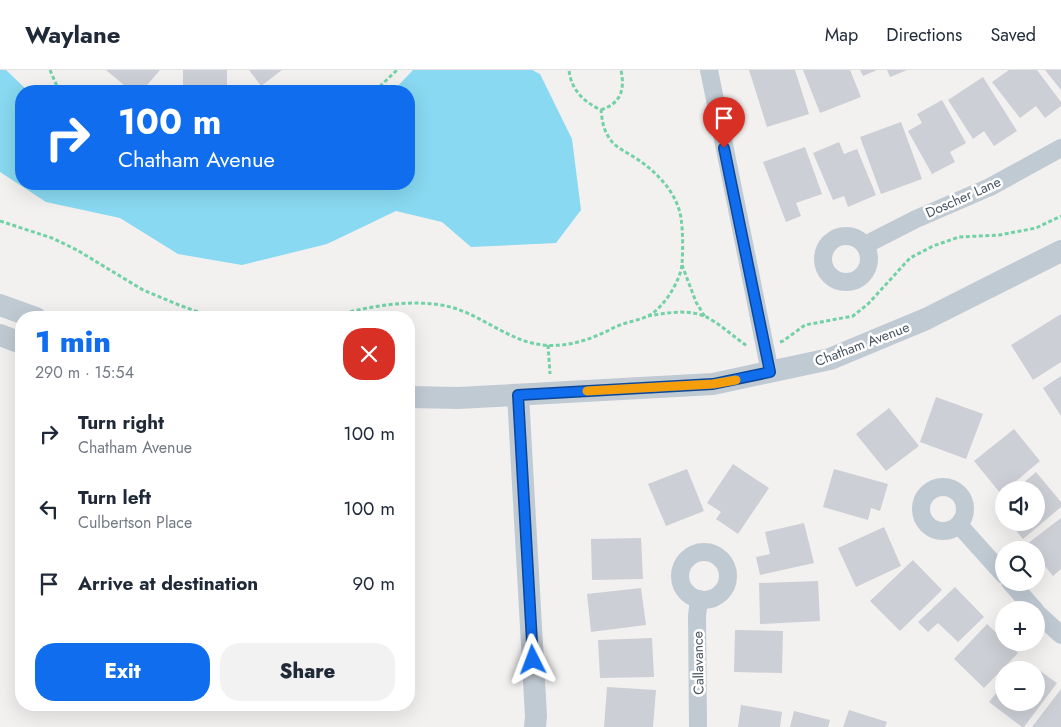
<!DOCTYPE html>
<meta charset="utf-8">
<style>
:root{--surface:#fff;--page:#f2f2f3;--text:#1f2937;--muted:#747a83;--line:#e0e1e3;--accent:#106ded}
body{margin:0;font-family:Jost,sans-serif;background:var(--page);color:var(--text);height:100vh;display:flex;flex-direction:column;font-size:19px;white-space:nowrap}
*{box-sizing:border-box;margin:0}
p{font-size:16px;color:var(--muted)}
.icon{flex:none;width:28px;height:28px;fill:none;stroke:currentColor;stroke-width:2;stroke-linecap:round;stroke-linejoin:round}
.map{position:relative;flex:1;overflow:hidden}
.side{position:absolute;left:15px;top:241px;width:400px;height:400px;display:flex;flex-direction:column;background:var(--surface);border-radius:20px;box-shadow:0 5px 20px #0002}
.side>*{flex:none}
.top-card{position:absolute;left:15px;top:15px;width:400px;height:105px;border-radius:20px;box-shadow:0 5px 20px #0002;background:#106ded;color:#fff;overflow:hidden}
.controls{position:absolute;left:995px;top:411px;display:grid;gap:10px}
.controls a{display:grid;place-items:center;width:50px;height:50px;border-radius:50%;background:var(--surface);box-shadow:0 5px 20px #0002;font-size:25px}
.pin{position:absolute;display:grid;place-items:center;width:42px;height:42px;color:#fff;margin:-51px -21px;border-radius:50% 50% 50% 0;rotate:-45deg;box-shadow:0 0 5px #0007}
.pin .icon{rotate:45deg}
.me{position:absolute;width:55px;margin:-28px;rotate:357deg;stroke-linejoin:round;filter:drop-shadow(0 0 4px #0008)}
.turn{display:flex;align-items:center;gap:18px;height:105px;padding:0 20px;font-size:22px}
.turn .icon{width:65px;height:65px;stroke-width:2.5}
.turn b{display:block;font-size:35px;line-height:42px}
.round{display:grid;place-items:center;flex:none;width:52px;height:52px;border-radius:20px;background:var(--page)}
.headline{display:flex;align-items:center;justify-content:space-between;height:85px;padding:0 20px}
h1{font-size:30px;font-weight:800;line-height:38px;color:var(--accent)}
.button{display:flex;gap:10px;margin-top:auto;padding:10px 20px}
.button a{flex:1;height:58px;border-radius:20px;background:var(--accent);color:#fff;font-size:20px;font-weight:800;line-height:58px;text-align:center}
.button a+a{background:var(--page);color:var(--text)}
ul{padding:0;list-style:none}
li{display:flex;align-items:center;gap:15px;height:75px;padding:0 20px}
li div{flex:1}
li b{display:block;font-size:19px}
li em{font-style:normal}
header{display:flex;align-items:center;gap:30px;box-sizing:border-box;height:70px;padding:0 25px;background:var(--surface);border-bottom:1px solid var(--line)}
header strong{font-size:24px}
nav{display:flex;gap:28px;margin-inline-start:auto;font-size:18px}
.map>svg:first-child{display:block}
</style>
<header>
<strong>Waylane</strong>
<nav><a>Map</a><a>Directions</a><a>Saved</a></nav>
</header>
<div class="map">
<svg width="1061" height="657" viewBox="0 0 1061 657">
<rect width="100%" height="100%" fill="#f3f0f0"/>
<path fill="#88d9f1" d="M0,0H6L28,21H21V114H243L265,118L269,114H409V21H393L413,0H532L540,4L572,69L581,140L556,173L471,177L442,152L396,141L327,174L242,195L178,184L120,148L46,132L0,102Z"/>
<g fill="#cccfd5">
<path d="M106,0H160L142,21H131Z"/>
<rect x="183" y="0" width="44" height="21"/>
<path d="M249,0H282L261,16Z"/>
<path d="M749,0H795L809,44L767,57Z"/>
<path d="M803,0H850L861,27L820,43Z"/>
<path d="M860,0H877L863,6Z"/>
<path d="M887,0H907L890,7Z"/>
<path d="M1009,0H1037L1061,32V36L1045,48L1036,36L1020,48L992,12Z"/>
<path d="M1045,0H1061V20Z"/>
<path d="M983,7L1017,61L994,76L984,61L973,69L948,30Z"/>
<path d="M942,30L966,73L950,82L955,92L932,104L908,61L922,53L917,44Z"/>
<path d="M901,52L922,109L881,124L860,67Z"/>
<path d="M839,72L844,84L857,79L876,125L848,137L844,126L833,130L813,83Z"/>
<path d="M805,77L822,124L796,133L801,146L786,152L763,92Z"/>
<path d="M1061,244V292L1033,310L1011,275Z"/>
<path d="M1061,306V346L1043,318Z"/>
<path d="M936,327L983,344L966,389L920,372Z"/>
<path d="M889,338L919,376L886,401L856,364Z"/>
<path d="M1014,359L1040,391L1001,424L974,391Z"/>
<path d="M733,394L769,418L738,464L716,449L721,442L707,433Z"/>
<path d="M687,399L704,441L666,456L648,414Z"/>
<path d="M834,399L888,414L880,441L871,438L868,450L823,437Z"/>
<path d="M1036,402L1061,432V437L1023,469L1009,452H1036V420H1015Z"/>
<path d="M1004,429V446L995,436Z"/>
<path d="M1061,448V499L1053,506L1036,485V480H1032L1027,474Z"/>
<path d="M804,453L814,493L760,505L756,487L770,484L765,462Z"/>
<path d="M884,457L901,496L856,517L838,478Z"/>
<path d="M641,468L643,509L592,510L591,469Z"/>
<path d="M913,490L942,520L900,561L870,531Z"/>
<path d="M818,511L820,551L760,554L759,513Z"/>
<path d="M955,517L984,547L958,572L938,553L928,562L918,552Z"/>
<path d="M641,518L646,555L591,562L587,524Z"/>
<path d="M987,554L1004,570V572H1007L1018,583L984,618L954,589Z"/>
<path d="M735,560L783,561L782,603L734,602Z"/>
<path d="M652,568L654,607L600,608L598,570Z"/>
<path d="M1036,598L1057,613L1024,657H1022L989,632L1004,613V632H1036V600H1034Z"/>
<path d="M607,617L656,620L653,657H604Z"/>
<path d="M1061,619V657H1032Z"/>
<path d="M741,635L782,642L780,657H738Z"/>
<path d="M849,640L887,652L885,657H843Z"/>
<path d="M794,641L830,650L828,657H790Z"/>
</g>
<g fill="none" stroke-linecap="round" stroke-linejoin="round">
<g stroke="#73d2a5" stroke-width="3" stroke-dasharray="4 2.5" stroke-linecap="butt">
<path d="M50,0L59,21"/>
<path d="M375,21L397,0"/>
<path d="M601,40C621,33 625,20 621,0"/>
<path d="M0,151L52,168L77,180L143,220L179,235L215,248"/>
<path d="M682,195L696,232L705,247"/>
<path d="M648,246C666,243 687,239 704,246C718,252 734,267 747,276"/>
<path d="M325,248C363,238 402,229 441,235C473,240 498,263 528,272C559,281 589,271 615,257C626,252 637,251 648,246C663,239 681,210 682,194C683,180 683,162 681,148C677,122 655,100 634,87C624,81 613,76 608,66C603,58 602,49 601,40C584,32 571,20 569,0"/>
<path d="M780,272L783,271L805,255L853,246L868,234L910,188L933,176L959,167L1000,165L1036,158L1061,146"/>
<path d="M548,275L550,304"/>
</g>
<g stroke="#c0cad3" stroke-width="18">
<path d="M709,0L770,302"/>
<circle cx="846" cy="189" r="23"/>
<path d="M865,175L916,149L990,117L1061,78"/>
<circle cx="943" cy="439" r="22"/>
<path d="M959,455L1004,505"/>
<circle cx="704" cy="506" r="24"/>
<path d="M1010,512L1035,540"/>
<path d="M1036,542L1061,565"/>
<path d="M698,657L697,546L699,529"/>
</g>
<g stroke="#c0cad3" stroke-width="22">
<path d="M0,235L36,248"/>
<path d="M0,265L21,273"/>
<path d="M518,325L536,646L535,657"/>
<path d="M409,327L458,328L713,314L830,289L926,249L1061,181"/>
</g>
</g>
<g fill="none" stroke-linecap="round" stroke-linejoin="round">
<defs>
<path id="route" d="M533,590L518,325L713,314L770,302L724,78"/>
</defs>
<use href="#route" stroke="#0a479a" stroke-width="12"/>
<use href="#route" stroke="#106ded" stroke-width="9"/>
<path stroke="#f59e0b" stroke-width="9" d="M587,321L713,314L736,310"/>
</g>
<g text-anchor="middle" stroke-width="5" stroke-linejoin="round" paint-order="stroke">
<g font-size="14" fill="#47535f" stroke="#fff">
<text transform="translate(963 127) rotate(-24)" y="5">Doscher Lane</text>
<text transform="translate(862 274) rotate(-21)" y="5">Chatham Avenue</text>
<text transform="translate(698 593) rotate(-91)" y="5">Callavance</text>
</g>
</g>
</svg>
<div class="controls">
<a><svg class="icon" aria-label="sound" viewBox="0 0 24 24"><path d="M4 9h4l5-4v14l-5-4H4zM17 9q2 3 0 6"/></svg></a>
<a><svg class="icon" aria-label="search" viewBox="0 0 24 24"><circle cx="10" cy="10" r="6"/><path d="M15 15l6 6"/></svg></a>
<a>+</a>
<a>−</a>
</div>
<div class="pin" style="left:724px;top:78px;background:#d93025"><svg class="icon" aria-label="arrive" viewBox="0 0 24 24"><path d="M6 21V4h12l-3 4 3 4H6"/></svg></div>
<svg class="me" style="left:533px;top:590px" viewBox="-20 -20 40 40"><path d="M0-17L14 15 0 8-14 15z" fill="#106ded" stroke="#fff" stroke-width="4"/></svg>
<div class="top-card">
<div class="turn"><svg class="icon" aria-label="right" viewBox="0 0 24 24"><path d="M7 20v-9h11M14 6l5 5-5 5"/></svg><div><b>100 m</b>Chatham Avenue</div></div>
</div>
<section class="side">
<div class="headline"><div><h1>1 min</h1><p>290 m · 15:54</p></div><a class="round" style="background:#d93025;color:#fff"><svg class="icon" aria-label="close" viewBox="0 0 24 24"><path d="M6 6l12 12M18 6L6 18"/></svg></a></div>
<ul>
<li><svg class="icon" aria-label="right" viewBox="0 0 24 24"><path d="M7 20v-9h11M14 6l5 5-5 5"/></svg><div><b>Turn right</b><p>Chatham Avenue</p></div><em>100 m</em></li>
<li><svg class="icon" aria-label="left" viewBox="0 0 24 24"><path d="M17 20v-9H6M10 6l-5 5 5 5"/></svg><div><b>Turn left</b><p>Culbertson Place</p></div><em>100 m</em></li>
<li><svg class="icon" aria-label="arrive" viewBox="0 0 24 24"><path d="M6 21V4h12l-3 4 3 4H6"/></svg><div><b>Arrive at destination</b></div><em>90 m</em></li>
</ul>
<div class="button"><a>Exit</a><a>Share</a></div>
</section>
</div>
